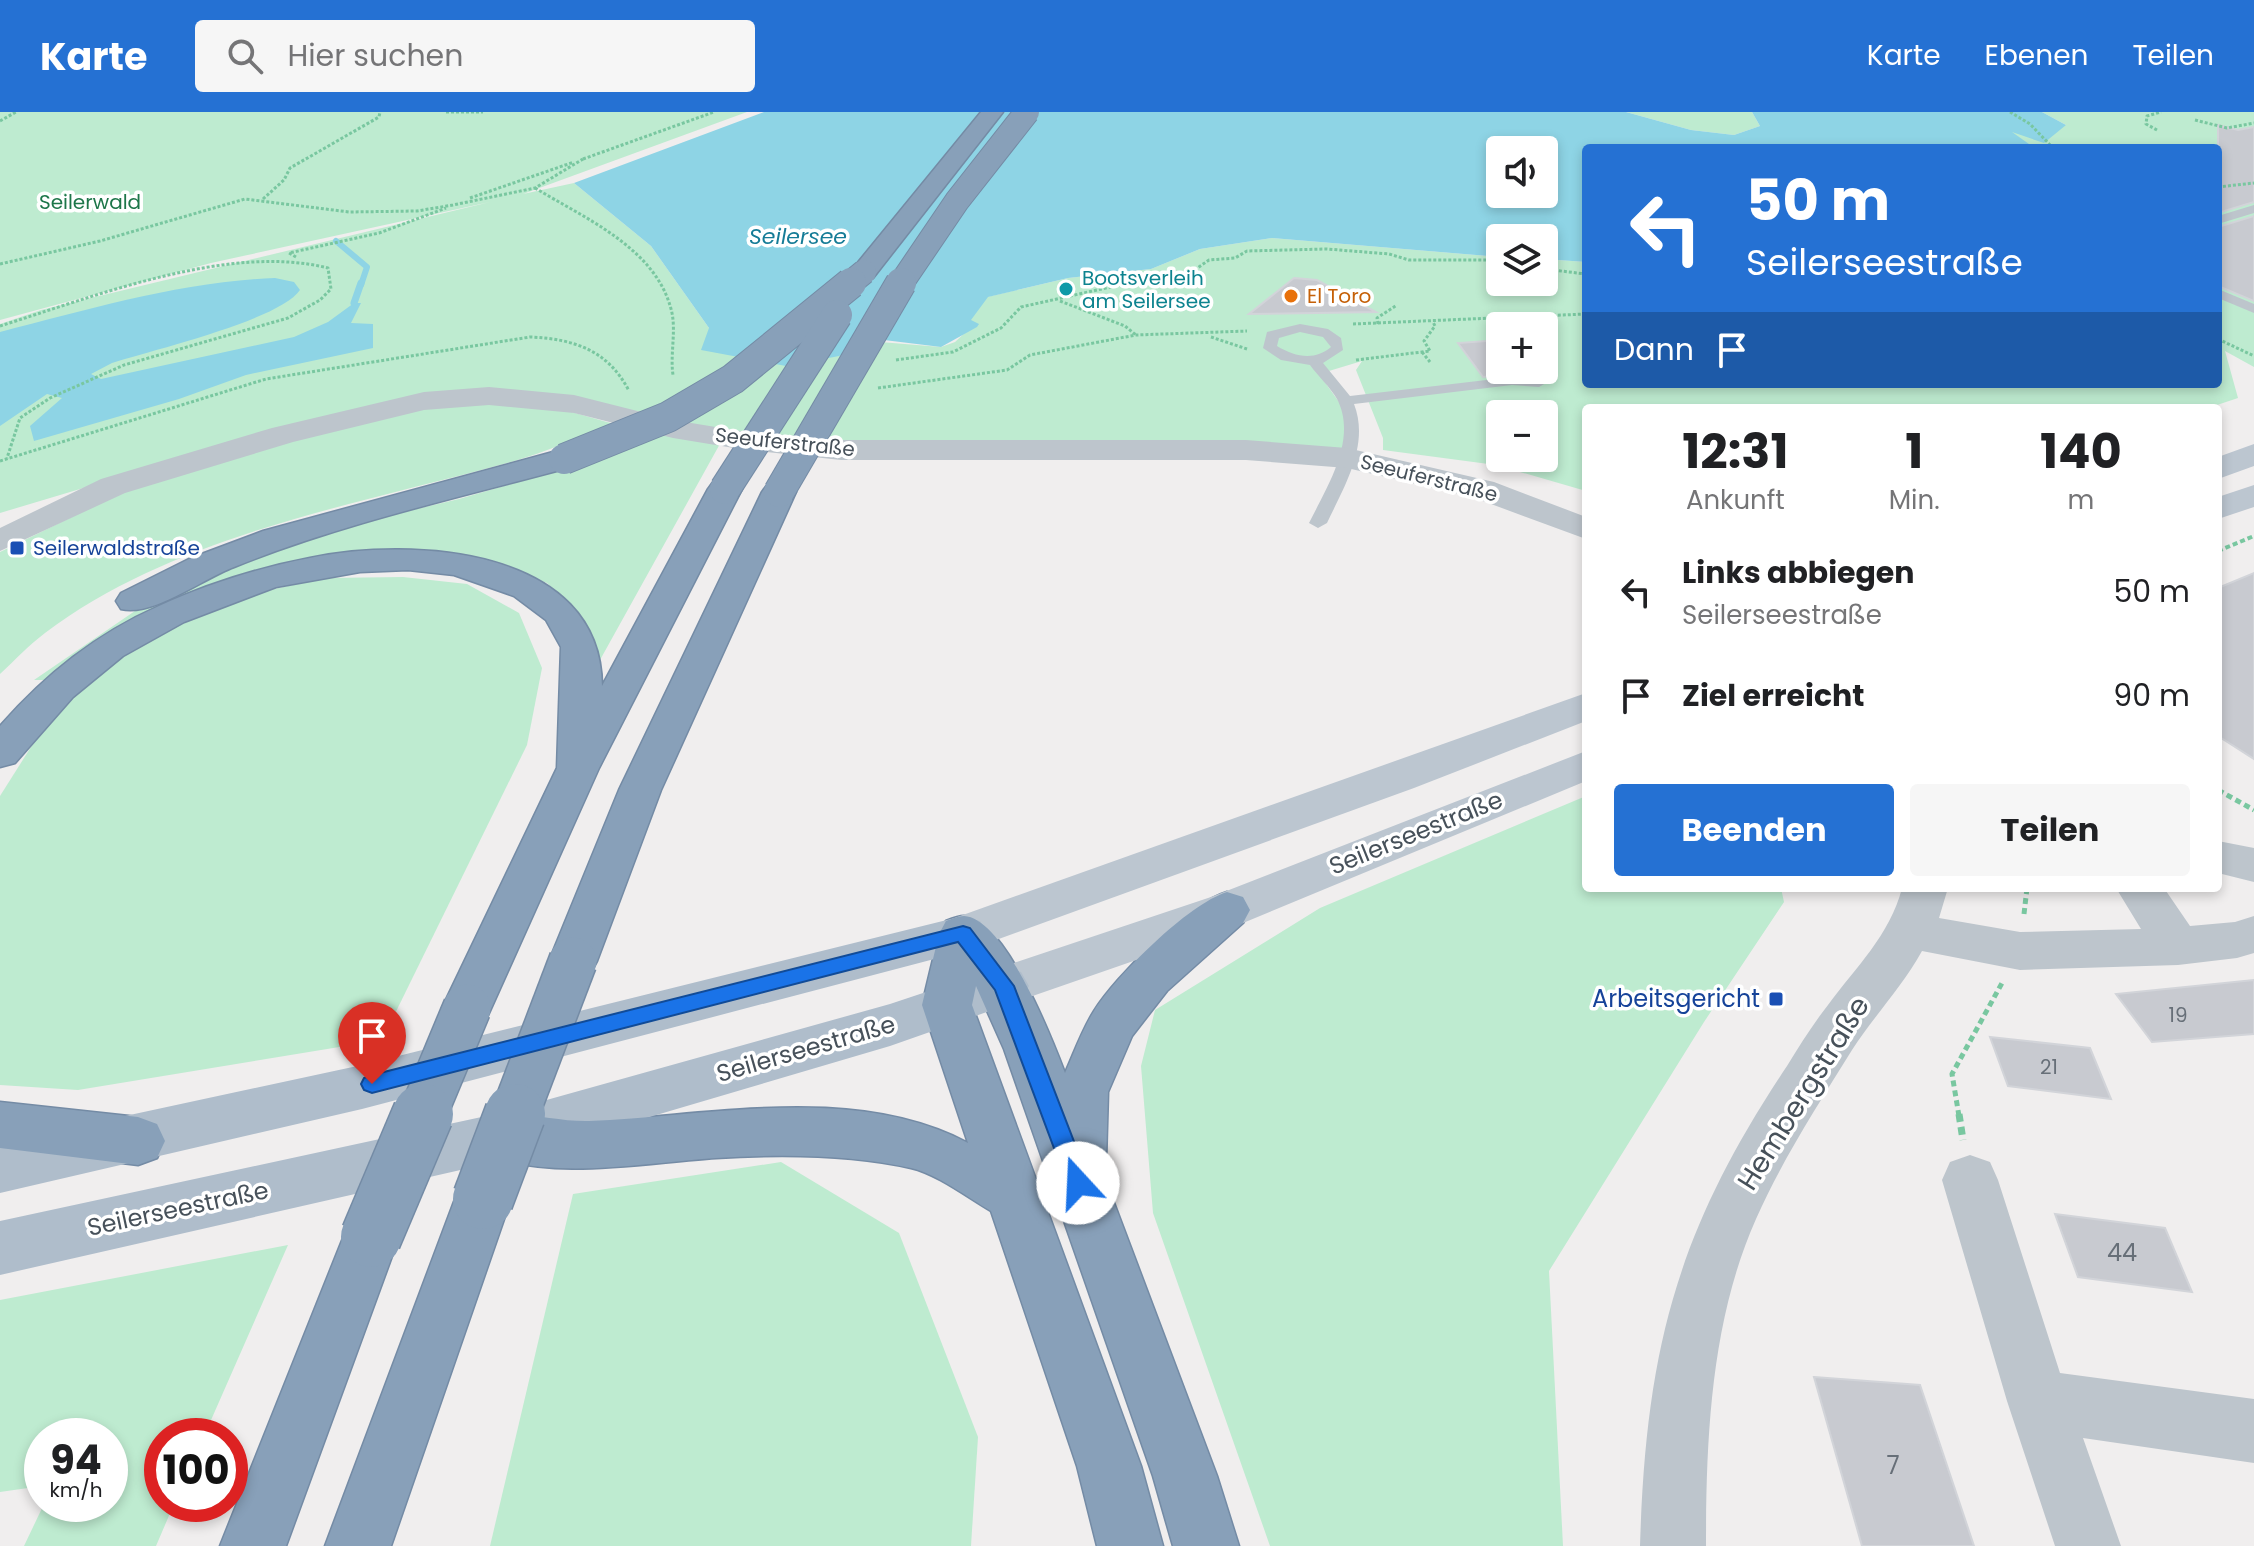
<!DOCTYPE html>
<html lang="de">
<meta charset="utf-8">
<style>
:root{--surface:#fff;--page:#f6f6f6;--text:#202124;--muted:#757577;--accent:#2571d3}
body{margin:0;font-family:Poppins,sans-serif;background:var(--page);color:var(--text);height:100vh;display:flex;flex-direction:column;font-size:30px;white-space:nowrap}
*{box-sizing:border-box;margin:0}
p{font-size:26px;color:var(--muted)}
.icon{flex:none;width:44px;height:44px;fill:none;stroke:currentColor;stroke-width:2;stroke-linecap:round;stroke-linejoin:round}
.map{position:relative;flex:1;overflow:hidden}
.side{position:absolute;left:1582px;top:292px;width:640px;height:488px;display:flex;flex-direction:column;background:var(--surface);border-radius:8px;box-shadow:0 4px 12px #0003}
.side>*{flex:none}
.hud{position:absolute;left:1582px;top:32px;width:640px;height:244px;border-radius:8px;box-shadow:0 4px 12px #0003;background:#2571d3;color:#fff;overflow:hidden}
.tools{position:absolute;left:1486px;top:24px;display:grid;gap:16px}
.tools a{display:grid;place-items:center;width:72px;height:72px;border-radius:8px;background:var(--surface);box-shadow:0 4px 12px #0003;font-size:40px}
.speed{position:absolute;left:24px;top:1306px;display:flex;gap:16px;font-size:40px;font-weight:700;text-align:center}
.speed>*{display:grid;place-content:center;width:104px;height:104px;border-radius:50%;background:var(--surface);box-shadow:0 4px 12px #0003;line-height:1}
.speed small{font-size:20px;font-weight:400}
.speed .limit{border:12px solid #d22;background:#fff;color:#111}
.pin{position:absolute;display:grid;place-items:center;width:68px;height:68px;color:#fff;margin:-82px -34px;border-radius:50% 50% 50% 0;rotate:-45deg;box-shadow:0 0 8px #0007}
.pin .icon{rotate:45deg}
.me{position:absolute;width:88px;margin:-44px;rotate:340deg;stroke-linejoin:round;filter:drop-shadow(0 0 6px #0008)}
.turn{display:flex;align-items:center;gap:28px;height:168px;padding:0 32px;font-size:36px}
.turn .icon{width:104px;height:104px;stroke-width:2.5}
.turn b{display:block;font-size:56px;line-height:68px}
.then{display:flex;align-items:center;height:76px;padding:0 32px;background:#0003;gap:16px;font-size:30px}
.eta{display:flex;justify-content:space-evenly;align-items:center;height:136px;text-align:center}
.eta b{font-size:48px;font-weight:700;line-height:56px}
.primary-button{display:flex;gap:16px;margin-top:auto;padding:16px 32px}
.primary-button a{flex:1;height:92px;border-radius:8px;background:var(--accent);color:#fff;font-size:32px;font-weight:700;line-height:92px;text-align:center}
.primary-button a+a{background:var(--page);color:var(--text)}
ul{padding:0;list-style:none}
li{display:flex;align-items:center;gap:24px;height:104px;padding:0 32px}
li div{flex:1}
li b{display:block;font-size:30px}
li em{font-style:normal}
header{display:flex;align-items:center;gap:48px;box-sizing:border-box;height:112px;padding:0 40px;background:var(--accent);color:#fff}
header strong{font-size:38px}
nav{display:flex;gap:44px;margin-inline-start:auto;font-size:28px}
.search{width:560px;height:72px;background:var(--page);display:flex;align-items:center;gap:20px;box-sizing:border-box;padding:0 28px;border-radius:8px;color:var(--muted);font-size:30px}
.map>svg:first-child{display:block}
</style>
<header>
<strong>Karte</strong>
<div class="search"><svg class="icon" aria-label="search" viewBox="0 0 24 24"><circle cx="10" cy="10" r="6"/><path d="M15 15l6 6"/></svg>Hier suchen</div>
<nav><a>Karte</a><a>Ebenen</a><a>Teilen</a></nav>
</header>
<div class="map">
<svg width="2254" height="1434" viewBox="0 0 2254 1434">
<rect width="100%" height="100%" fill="#f0eeee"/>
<g fill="#beebd0" fill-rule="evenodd">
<path d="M0,0H747L523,82L574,71L651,134L709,216L941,235L955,230L969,217L970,208L987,185L1068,166L1151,157L1200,137L1272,126L1500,145V170H1544V147L1586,150V272H2218V36H2025L2028,32L2008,19L2066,13L2042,0H2254V255L2225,239L2238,286L2208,296H1586V379L1496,353L1383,338V326L1356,258L1362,249L1319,262L1344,297V343L846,335L461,280L217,336L0,401V212L41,198L490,90L211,151L0,208ZM1500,214H1544V258H1500ZM1500,302H1544V346H1500Z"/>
<path d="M1626,0H1752L1760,14L1734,23L1691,18Z"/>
<path d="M506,290L561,297L614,312C580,325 546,340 511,350C357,393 176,422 45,521C29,533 15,548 0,562V440L123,380L270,332L452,291Z"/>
<path d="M658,318L721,330L590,566L595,531L580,503L547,471L496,452L318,447L47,568H34L151,488L314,421L459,387L566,356Z"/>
<path d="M403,465L467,472L519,501L542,556L527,633L382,928L78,978L0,973V684L55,597L117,546L182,507L246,483L326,466Z"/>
<path d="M1586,684V776H1781L1784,790L1704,910L1549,1159L1563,1434H1270L1153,1101L1141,954L1155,898L1320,796Z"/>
<path d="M781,1050L899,1121L978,1325L971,1434H490L573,1082Z"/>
<path d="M288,1133L204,1324H162V1392H174L156,1434H24L44,1392H110V1324H42V1374L0,1380V1188Z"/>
</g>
<g fill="#8ed4e5" fill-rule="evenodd">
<path d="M764,0H1626L1691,18L1734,23L1760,14L1752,0H2042L2066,13L2044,31L2012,20L2029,32L2025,36H1586V150L1544,147V126H1500V145L1272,126L1200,137L1151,157L1068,166L988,185L971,208L979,212L977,215L941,235L876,227L839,244L786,254L701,238L709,216L651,134L574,71ZM1500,38H1544V82H1500Z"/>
<path d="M275,166L294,170L300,178C280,208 152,238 112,251L91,262L101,267L294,225L328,210L354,191H361L351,211L373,212V236L246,263L179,287L34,329L30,314L62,286L47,282L0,314V220C91,197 180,170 275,166Z"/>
</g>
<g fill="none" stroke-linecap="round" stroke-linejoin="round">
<path stroke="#8ed4e5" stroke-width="6" d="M336,129L367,155L361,173"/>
<path stroke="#8ed4e5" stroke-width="7" d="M354,191L361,171"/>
</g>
<g fill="#c8cad0" stroke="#d2d4d9" stroke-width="2">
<path d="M2218,13L2238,18L2254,15V90L2218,101Z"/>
<path d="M2254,104V189L2218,174V115Z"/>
<path d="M1294,166L1317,168L1376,200L1249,202Z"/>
<path d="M1500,228V263L1483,265L1458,231Z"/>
<path d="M2254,461V647L2218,624V476Z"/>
<path d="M2254,868V922L2152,930L2116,882Z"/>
<path d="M1990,925L2090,936L2111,987L2008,974Z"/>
<path d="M2055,1102L2165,1116L2192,1180L2078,1165Z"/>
<path d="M1814,1265L1920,1273L1974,1434H1862Z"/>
</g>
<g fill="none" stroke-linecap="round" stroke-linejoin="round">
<defs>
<g id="highway">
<path d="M981,0H1003L873,166H855L851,160L855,154Z"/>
<path d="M564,337L575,340L580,347L575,354C461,385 343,411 234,455C202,467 153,505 121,497L116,489L121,481L191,446L263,419Z"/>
<path d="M725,367L737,370L742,377L599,656L485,910L467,916L449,910L442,896L557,656L561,535L546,508L514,484L454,463L408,458L360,460L276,475L184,510L123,544L73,585L15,651L0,655V614C46,562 96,522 159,494C207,472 258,456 310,446C411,425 601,435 602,574L708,377L713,370Z"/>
<path d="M779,370L791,373L796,380L661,678L597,849L590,862L573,868L556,862L549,849L619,678L762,380L767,373Z"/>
<path d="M1227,780L1243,785L1250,798L1243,811L1167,879L1132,924L1108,980L1106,1049L1102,1059L1217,1364L1239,1434H1173L1153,1364L1004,937L976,874L972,893L1141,1354L1163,1434H1097L1077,1354L991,1099C967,1085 937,1062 911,1056C848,1042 780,1042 716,1046C640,1051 555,1069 481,1042L473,1025L481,1008C516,995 553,1010 589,1009C712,1004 854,971 968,1031L922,893L939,822L946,809C951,807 959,804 964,804C1005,806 1052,927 1065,961C1074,941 1082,918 1094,899C1116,864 1188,792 1227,780Z"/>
<path d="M0,990L138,1005L157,1012L165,1029L157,1046L138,1053L0,1036Z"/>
<path d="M483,1062L503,1069L511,1087L391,1434H325L455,1087L463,1069Z"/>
<path d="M371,1098L391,1106L399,1125L286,1434H220L351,1106Z"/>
</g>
</defs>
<use href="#highway" stroke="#748ba5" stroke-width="3"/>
<g stroke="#79c7a0" stroke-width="3" stroke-dasharray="3 2" stroke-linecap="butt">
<path d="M446,0H483"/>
<path d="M2010,0L2030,12L2053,36"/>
<path d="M2195,8L2227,16L2254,11"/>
<path d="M0,9L16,0"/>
<path d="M2157,18L2146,12L2147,4L2161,0"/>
<path d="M583,47L714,0"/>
<path d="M2218,75L2254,71"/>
<path d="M535,76C586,107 658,137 672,201C676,221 670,243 673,263"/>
<path d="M470,86L574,50"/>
<path d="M263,87L284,68L290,56L379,5L380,0"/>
<path d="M296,145L289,141L379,121L446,96"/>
<path d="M0,152L100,129L245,87L349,100L417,99L453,93L535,76L583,47"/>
<path d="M1544,157L1586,162"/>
<path d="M1060,189L1125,214L1136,223"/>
<path d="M1353,212L1586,202"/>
<path d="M1378,212L1377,206L1397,193"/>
<path d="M0,214C96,184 229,131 328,156L331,177L320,188L288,206L124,253L50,286L20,306L7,346"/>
<path d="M1211,225L1247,237"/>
<path d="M2218,227L2254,244"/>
<path d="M1422,240L1430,250"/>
<path d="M896,248L953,240L1001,216L1021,195L1124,172L1177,170L1209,148L1235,146L1247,139L1327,137L1389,142L1409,148H1500"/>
<path d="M1356,248L1430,239L1424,229L1435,214L1433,210"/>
<path d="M878,276L1007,258L1030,243L1136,223L1247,219"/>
<path d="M0,349L266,267L530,225C574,227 608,238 629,279"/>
</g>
<path stroke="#79c7a0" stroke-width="4" stroke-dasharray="5 3" stroke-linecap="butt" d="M2218,439L2254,424"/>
<g stroke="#79c7a0" stroke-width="5" stroke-dasharray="6 4" stroke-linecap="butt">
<path d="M2218,678L2254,698"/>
<path d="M2024,802L2027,776"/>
<path d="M1959,1004L1952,962L2002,871"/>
</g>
<path stroke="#79c7a0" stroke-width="7" stroke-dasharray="8 5" stroke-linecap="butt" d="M1959,1002L1963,1028"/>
<g fill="#bdc5cc" fill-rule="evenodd">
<path d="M2254,93V101L2218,112V104Z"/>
<path d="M2218,177L2254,192V201L2218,186Z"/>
<path d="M1300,212L1328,217L1341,226L1343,238L1323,251L1350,284L1512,265L1539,267L1546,271L1539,275L1512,273L1354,292C1370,333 1344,375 1327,411L1318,416L1309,411C1327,375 1358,327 1337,287C1330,275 1318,264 1310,253L1281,248L1263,236L1267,220ZM1300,220L1323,225L1331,235C1315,249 1295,245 1277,234L1279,226Z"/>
</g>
<g fill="#bdc5cc" fill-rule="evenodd">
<path d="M489,275L574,283L673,308L740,319L841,328H1246L1347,336L1494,370L1586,405V427L1472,385L1347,356L1246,348H841L740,337L673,326L574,301L489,293L424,298L293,330L125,381L0,439V416L101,367L272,316L424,280Z"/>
<path d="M2218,729L2254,736V770L2218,761Z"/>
<path d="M1902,776H1948L1939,806L2020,820L2141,817L2116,776H2164L2190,814L2235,810L2254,804V841L2237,846L2178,853L2020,858L1922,839C1902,875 1874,904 1852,938C1818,993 1782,1048 1756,1107C1711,1208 1706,1325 1706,1434H1640C1646,1236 1677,1119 1787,954C1800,933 1813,912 1828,893C1856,855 1890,823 1902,776Z"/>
<path d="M1970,1043L1990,1050L1998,1068L2060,1261L2254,1287V1351L2083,1326L2121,1434H2055L2007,1289L1942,1068L1950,1050Z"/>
</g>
<g fill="#bcc6d0" fill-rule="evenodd">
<path d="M2254,332V354L2218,367V345Z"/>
<path d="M2254,373V395L2218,407V385Z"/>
<path d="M1586,581V609L1414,676L963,840L946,835L939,822L946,809Z"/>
<path d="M1586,639V669L1243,811L1004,894L987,888L979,874L987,860L1211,785Z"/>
</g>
<g fill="#afbdcb" fill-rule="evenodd">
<path d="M963,804L980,809L987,822L980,835L362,997L0,1081V1031L362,953Z"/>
<path d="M1004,854L1021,860L1029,874L1021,888L890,934L500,1049L0,1163V1109L500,1001L890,892Z"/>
</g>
<use href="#highway" fill="#88a0b9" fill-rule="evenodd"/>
<defs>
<g id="highway-bridge-far3">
<path d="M848,173L864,160"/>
<path d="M900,173L957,89L1027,0"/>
</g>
<g id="highway-bridge-far2">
<path d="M564,347L668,305L733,267L851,171"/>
<path d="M725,377L837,203"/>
<path d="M779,380L901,171"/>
</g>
<g id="highway-bridge-far1">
<path d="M422,1004L467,896"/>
<path d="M514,1004L573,849"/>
</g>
<g id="highway-bridge">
<path d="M483,1087L515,1002"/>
<path d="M371,1125L423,1002"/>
</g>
</defs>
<use href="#highway-bridge-far3" stroke="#748ba5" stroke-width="26" stroke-linecap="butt"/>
<use href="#highway-bridge-far2" stroke="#748ba5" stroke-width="32" stroke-linecap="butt"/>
<use href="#highway-bridge-far1" stroke="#748ba5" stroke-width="50" stroke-linecap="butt"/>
<use href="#highway-bridge" stroke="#748ba5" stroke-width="63" stroke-linecap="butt"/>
<use href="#highway-bridge-far3" stroke="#88a0b9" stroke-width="24"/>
<use href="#highway-bridge-far2" stroke="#88a0b9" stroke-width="30"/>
<use href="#highway-bridge-far1" stroke="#88a0b9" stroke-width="47"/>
<use href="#highway-bridge" stroke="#88a0b9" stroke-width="60"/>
</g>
<path fill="#1a73e8" stroke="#114b97" stroke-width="2" d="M963,814L970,816L1014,874L1090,1071L1086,1079L1078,1082L1070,1079L995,878L958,830L372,981L364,978L361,972L364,966L372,963Z"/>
<circle fill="#0f9aa8" stroke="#fff" stroke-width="3" cx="1066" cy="177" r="8"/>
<circle fill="#e8710a" stroke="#fff" stroke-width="3" cx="1291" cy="184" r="8"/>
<g fill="#1a4fb4" stroke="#fff" stroke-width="3">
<rect x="9" y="428" width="16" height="16" rx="4"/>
<rect x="1768" y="879" width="16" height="16" rx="4"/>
</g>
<g text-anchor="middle" stroke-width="7" stroke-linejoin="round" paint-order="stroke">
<g font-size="20" fill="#1d7649" stroke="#fff">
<text x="90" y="97">Seilerwald</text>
</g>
<g font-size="20" fill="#0d838f" stroke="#fff" text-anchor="start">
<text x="1082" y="173">Bootsverleih<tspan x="1082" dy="23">am Seilersee</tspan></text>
</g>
<g font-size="20" fill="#c56008" stroke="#fff" text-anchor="start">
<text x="1307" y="191">El Toro</text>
</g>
<g font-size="20" fill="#47515a" stroke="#fff">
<text transform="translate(785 330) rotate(6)" y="7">Seeuferstraße</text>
<text transform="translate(1429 366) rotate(14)" y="7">Seeuferstraße</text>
</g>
<g font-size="20" fill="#164399" stroke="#fff" text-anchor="start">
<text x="33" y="443">Seilerwaldstraße</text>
</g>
<g font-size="20" fill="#676f78">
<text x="2178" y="910">19</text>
<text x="2049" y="962">21</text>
</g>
<g font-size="22" font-style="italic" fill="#167c97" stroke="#fff">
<text x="798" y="132">Seilersee</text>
</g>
<g font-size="24" fill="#47515a" stroke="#fff">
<text transform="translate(1416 721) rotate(-22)" y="8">Seilerseestraße</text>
<text transform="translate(806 937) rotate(-16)" y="8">Seilerseestraße</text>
<text transform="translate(178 1097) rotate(-12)" y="8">Seilerseestraße</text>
</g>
<g font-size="24" fill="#164399" stroke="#fff" text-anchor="end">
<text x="1760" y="895">Arbeitsgericht</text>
</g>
<g font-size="24" fill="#676f78">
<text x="2122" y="1149">44</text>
<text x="1893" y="1362">7</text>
</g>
<g font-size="28" fill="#47515a" stroke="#fff">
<text transform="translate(1803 981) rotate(-58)" y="10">Hembergstraße</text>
</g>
</g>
</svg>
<div class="tools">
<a><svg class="icon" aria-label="sound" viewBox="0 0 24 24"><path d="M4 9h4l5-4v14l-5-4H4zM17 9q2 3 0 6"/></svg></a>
<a><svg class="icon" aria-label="layers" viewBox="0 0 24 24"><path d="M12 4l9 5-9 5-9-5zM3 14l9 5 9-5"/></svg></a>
<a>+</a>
<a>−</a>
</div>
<div class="speed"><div>94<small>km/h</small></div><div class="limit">100</div></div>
<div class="pin" style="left:372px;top:972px;background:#d93025"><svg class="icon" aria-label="arrive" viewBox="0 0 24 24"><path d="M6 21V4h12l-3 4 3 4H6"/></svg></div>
<svg class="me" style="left:1078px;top:1071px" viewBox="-20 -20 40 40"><circle r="19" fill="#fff"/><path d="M0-13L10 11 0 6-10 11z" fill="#1a73e8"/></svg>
<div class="hud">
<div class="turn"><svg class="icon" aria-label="left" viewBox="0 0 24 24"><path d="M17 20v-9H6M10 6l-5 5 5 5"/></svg><div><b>50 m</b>Seilerseestraße</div></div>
<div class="then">Dann<svg class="icon" aria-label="arrive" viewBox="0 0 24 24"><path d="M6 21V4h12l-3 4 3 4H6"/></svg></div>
</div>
<section class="side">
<div class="eta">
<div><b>12:31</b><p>Ankunft</p></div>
<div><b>1</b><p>Min.</p></div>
<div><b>140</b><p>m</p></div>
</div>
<ul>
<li><svg class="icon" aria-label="left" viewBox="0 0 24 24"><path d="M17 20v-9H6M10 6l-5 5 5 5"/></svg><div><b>Links abbiegen</b><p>Seilerseestraße</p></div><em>50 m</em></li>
<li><svg class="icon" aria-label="arrive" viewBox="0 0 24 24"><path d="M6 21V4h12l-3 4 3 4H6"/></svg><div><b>Ziel erreicht</b></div><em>90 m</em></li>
</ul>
<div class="primary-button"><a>Beenden</a><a>Teilen</a></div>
</section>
</div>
